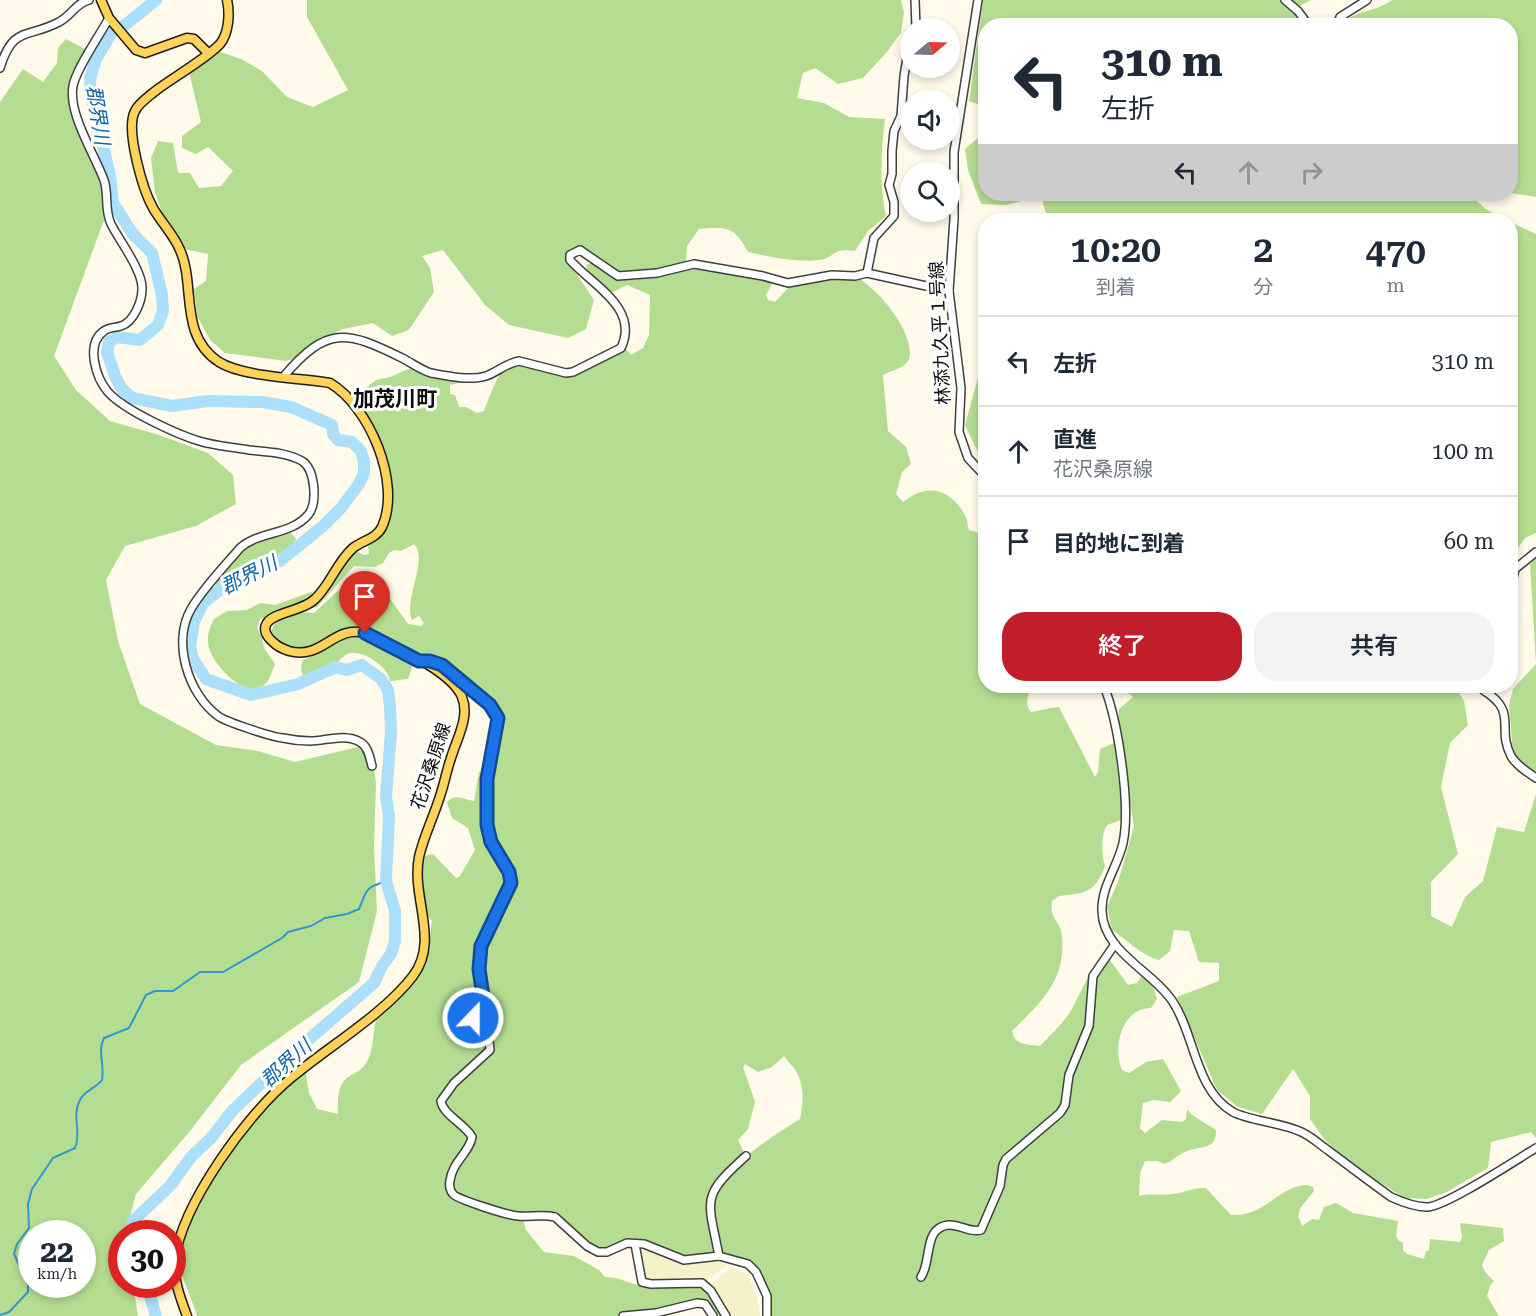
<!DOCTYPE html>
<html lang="ja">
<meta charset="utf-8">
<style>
:root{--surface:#fff;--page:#f2f2f3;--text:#1f2937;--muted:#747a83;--line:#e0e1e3;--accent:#c21d2a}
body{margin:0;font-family:"Roboto Serif","Noto Sans JP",serif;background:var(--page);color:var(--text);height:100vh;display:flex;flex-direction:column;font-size:22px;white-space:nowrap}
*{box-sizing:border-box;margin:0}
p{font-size:20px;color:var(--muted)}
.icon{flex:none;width:33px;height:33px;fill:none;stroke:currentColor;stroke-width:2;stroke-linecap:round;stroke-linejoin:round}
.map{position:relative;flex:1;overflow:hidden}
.sheet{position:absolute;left:978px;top:213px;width:540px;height:480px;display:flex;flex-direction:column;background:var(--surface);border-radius:24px;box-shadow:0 3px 9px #0003}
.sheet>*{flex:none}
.top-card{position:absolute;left:978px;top:18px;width:540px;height:183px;border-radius:24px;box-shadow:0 3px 9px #0003;background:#fff;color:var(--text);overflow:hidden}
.needle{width:39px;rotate:71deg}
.fabs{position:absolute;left:900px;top:18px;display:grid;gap:12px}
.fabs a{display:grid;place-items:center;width:60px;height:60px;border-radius:50%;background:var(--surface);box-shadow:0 3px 9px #0003;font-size:30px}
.speed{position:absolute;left:18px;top:1220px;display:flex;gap:12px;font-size:30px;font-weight:700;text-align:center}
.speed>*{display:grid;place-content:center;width:78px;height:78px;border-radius:50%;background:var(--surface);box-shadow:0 3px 9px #0003;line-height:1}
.speed small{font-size:15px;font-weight:400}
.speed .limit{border:9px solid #d22;background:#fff;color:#111}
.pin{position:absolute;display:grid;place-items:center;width:51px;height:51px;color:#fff;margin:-62px -26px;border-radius:50% 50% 50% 0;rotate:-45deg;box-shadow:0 0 6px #0007}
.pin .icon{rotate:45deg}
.me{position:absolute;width:66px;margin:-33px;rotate:22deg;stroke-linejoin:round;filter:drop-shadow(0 0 4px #0008)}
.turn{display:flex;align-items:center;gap:21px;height:126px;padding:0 24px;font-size:27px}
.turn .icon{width:78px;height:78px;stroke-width:2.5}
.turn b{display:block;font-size:42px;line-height:51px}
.lanes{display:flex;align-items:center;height:57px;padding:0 24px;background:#0003;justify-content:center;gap:30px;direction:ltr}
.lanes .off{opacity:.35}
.eta{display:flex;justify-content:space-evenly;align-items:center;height:102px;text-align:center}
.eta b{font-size:36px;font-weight:600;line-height:42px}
.cta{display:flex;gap:12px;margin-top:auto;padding:12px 24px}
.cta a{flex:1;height:69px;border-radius:24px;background:var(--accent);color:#fff;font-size:24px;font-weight:600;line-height:69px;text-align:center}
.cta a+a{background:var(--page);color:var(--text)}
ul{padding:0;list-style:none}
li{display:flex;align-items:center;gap:18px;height:90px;padding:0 24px;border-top:2px solid var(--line)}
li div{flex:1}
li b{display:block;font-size:22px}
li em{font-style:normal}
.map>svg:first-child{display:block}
</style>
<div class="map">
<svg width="1536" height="1316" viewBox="0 0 1536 1316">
<rect width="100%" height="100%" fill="#fffaea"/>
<g fill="#f6f1c9">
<path d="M648,1249L681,1265L714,1261L727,1265L706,1281L650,1282L642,1279L640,1250Z"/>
<path d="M731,1268L748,1275L757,1297L760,1316H730L711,1284Z"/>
</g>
<g fill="#b5dd91" fill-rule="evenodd">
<path d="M307,0H901L904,12L901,33L886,53L863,78L838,84L815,68L803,73L797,98L824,103L849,117L885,119C881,152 879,184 886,216L868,231L855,251C831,247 836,258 819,260C796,263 771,257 748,252C734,226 727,227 699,229L687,246L686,262C665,268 644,276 621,273C602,269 591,239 569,250L567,260L594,300L586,329L568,338L509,325L485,305L443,250L422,256L430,268L434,292L409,330L392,336L373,323L343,329L324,338L312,354L286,361L225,353L210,340L197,316L194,289L206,281L208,254L184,249L164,219L155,192L151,158L158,141L173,143L178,173H190L199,188L221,186L233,171L208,147L196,154L182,148V136L201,122L189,72L217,51L241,59L262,71L287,97L313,107L348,90L307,17Z"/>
<path d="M983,0H1311L1296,8L1309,25L986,26L985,107L969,101Z"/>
<path d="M1392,0H1536V197L1511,193L1510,26H1340C1352,10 1377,12 1392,0Z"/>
<path d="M66,39L87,50L72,74L67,92L78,129L99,174L102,188L104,220L54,356L76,390L110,421L159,435L208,453L233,475L236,504L196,526L125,546L106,580L118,641L140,704L216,745L258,751L295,762L370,744L376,782L374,847L377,911L359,982L241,1065L190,1131L136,1194L126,1233H122V1284H133L138,1316H0V102L23,69L43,82L57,63L58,48ZM32,1233H82V1284H32Z"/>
<path d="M985,132L986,194H1469L1487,210L1508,220H1048L1041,196L1006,205L981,204L968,170L965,149Z"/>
<path d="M1510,222L1536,234V533L1525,538L1511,558Z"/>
<path d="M594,262C600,266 606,273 612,276C634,287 679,267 705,267C727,267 752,277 773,282L766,295L768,300L775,302L790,286C810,284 828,269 848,274C872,279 917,333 909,359C906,368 890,371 883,375L888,431L906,447L911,464L902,472L896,494L903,502C928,482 951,489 966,517C968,521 967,526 969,530L985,535L986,686H1033C1028,694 1024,704 1031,712C1040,711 1051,707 1059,707L1095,777L1098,772L1100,749L1114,743L1123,815L1121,820L1107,825C1101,834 1101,855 1105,866C1095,893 1086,893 1059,896L1052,901C1049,920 1061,921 1062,936C1066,981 1041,1002 1012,1031C1015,1046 1026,1044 1040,1046C1052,1033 1065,1022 1073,1007C1083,988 1089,971 1104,954C1113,963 1120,974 1128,985L1137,983L1141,977H1145L1152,983L1157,999L1151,1008C1122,1008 1112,1047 1122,1070L1129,1073L1146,1062L1163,1059L1181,1091L1170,1102L1153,1100L1143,1103L1140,1128L1145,1133L1162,1120L1182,1122L1186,1119L1187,1109L1192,1115L1216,1130C1217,1151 1199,1145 1185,1152C1177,1155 1172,1162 1164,1164L1158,1161H1145L1140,1173L1139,1196C1150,1193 1161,1196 1173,1194C1184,1193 1194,1187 1206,1188L1231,1215C1266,1217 1277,1186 1307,1185L1313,1187L1314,1191L1301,1207L1298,1216L1302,1226L1312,1219L1319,1220L1324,1207L1336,1203L1353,1213L1398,1221L1396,1236L1399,1241L1403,1243V1250L1407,1254L1424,1259L1426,1251L1429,1250L1430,1239L1460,1242L1462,1237L1460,1223L1503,1228L1504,1241L1489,1250L1482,1265L1485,1272L1494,1281L1490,1286L1487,1296L1499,1316H769C769,1300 767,1274 751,1264C743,1260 732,1258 724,1256L721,1251C715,1237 708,1211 713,1196C721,1169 777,1133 800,1119C803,1103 805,1087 796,1071C793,1066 788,1062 784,1056L772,1067L758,1072L745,1064L743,1067L755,1102L748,1129L738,1140L745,1155C705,1191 705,1194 716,1246L712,1253L687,1259L653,1245L632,1241L622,1242L606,1251L600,1250L589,1245L564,1220L556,1215H518L465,1200L454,1193C445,1169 468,1157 473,1137L442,1102L458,1082L492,1052V1044L474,1018C474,1009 482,1007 485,999C489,986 479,965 482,949C488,927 507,909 512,887C516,868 494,851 490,833C486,812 487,786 491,765C494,744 504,728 495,707L451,669L450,663C429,662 406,651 386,641C377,636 367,629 356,628C323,626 327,662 279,644L271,631L277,620L300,612L314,613L341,588L375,589L386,593L408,624L421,626L424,623L419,616L412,620C403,600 429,559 414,544L401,551L394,550L389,553L383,563L375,567L354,566L317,607L307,609L318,599L354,550L364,555L369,554L368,545C379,540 384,531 387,520C399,478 380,437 357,402L363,390L376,380L390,377L413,367L431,375L462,379L463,382L450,385V394L455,395L459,407H466L477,413L484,411C500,371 500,357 546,369C555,371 563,375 573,375L621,350L626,349L631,355L643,348L649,335L650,295L627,285L609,294L589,276L586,265Z"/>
<path d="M985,352V467L965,425Z"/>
<path d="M290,532L296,539C291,556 258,566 242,571C233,574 225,580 218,586L215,583L248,547Z"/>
<path d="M1536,558V773L1519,763L1513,753L1509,705L1513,689L1536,664L1530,564Z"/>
<path d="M311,592L314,594V597L306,604L260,619L257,628L262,637L264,648L275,664C272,670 270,681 264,685C245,701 208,661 208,642C207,634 211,625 214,619L227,611L247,610L260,603L275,605Z"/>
<path d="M349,634L369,638L414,661L408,679L390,681C389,667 361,648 347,654C342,657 338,663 332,666C325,672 315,674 306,678C300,673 300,666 303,660L318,654Z"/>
<path d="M1106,686H1455L1464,701L1468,725L1450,743L1441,787L1458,854L1431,882V916L1452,927L1465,897L1483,881L1497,827L1524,832L1536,794V1138L1531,1132L1491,1142L1488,1168L1447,1192L1427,1199L1404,1198L1347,1161L1325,1140L1310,1119V1096L1293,1069L1262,1114L1238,1107L1217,1090L1177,997L1219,981V963L1199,962L1189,931L1174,930L1170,951L1159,960C1140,955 1128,940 1112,930L1107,907L1119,879L1134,826L1117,726L1119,709L1133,697L1124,690Z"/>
<path d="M479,772H483L485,778V824L509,879L480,945L482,991L472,1011L489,1046L440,1101L471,1137L451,1169L452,1196L523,1219L526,1230L544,1252L574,1256L599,1270L605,1277L616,1278L646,1288H701L713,1300L721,1316H714L706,1304L620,1316H197C194,1304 178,1269 178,1260C179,1226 233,1144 255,1116C269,1099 289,1084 305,1069L309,1093L317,1109L338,1114C336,1063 359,1084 369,1057C374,1045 373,1028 377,1015C404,991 421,979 429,940C431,934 430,928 432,921L425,913L421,862L424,856L433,854L456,878L460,876L475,850L468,828L452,818L447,802C455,793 463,799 474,801Z"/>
</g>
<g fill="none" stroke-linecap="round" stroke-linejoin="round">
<path stroke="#2f97d4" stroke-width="2" d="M0,1315L9,1312L28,1292V1284L14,1254L17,1244L29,1228L28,1204L32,1189L53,1158L75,1148C82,1132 71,1116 80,1100C84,1091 96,1088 102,1080C105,1065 97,1051 104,1038L129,1028L146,995L155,991H173L200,972H223L282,938L288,932L311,926L325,918L347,914L359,909C368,889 363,889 386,881"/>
<g stroke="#acdff9" stroke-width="12">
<path d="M130,1233L133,1221L170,1186L191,1157L211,1138L233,1110L292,1054L374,983L382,966L391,954L395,941V911L386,881L389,816L386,797L391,732L390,706L388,690L381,679L362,665L346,670L336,667L298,684L251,695L206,679L193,659L190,646L194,622L203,603L230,582L280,561L323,526L341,508L359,484L364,473V461L361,451L352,442L338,440L333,434L332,425L291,407L262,402L207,401L172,406L132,398L121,388L115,376L107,352L109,342L117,337L140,340L158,325L163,311L162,295L152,253L132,233L113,203L110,175L91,97L90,79L96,59L113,31L125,25L156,0"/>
<path d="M150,1284V1296L156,1316"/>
</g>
<defs>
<g id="minor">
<path d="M915,0L916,28"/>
<path d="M978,0L954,152V219L949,291L961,388L959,432L968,458L986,477"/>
<path d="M1285,0L1298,11L1309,26"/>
<path d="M109,18C100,35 76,69 73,86C68,114 94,153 104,180C109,194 104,209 111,224C119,240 143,271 142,289C142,301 134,322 121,326C115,328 109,327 104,331C85,344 96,378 108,392C124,410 176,434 199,441C215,446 233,447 249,450C266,452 286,452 302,461C315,469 318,503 308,515C291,535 259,531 240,548C224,567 204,587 191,609C172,642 188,694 218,716C226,722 272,737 283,738C292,740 301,741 310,741C326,741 345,733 360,742C368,746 370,758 372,766"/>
<path d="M1337,26L1340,17L1367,0"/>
<path d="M0,68C13,25 27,39 59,22C71,16 76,3 89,0"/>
<path d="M867,273L874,238L894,216V202L889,185L892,174V151L894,131L901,116L904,76L910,40"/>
<path d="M284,376C327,326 346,330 402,358C412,363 421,370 431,373C447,376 470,381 486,376C498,372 506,363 519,361L566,373L573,372L621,348C640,308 592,285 570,260V255L580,250L618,276L657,273L694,264L763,276L788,283L832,275L855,276L867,273L949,291"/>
<path d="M1510,592L1515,569L1536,552"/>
<path d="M422,661H430L442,665L495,711L499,725L487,779V825L491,842L509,872L511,883L481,946L479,969L483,996L473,1011V1019L489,1041L490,1050L454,1083L441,1101C443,1115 465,1124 472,1137C470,1152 452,1162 450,1181C449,1185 450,1191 453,1194C456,1199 510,1216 518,1216C530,1217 543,1214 555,1217L587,1246L598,1252H607L627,1243L644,1244L684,1260L719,1256L748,1264L756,1272L767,1296V1316"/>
<path d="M1104,686C1118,721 1131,805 1123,843C1118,866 1101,887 1102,911C1103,952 1153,971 1173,1002C1195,1035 1195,1090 1233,1112C1247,1120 1281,1123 1299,1131C1310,1135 1319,1144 1329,1151C1349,1166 1370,1182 1391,1197C1402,1202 1414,1207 1427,1207C1445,1207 1516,1160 1536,1148"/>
<path d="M1484,686L1483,690C1519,712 1496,727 1511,756C1516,765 1527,772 1536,778"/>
<path d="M635,1244L642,1282L651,1284L702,1283L711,1291L726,1316"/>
<path d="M719,1256C708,1199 700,1197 746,1156"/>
<path d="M921,1277C932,1261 923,1228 948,1225C960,1224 969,1233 981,1230L1000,1186L1003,1165L1006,1159L1060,1113L1065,1105L1069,1075L1089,1026L1093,976L1115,944"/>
<path d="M623,1316L656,1313L697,1303L705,1304L713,1316"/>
</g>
<g id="major">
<path d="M101,0L109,18L136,50L145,53L187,38L194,39L208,53"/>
<path d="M187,1316C180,1297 173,1279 175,1259C182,1204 248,1113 291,1078C328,1047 384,1014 413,976C440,940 411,898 419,857C424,835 435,814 441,793C445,781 447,769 451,758C457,738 470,717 462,697C451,670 391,645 365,633C333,625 323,660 289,651C283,649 278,647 273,642C268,638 262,630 267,623C274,612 303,611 315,599C330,585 337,562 353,548C363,540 376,539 382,527C402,483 369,406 330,383C300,378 243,377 219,362C178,335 196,285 180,250C174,235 161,222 153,208C143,190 125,130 135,111C138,104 148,97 154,92C172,78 206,59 220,44C229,33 230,13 227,0"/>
</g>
</defs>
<use href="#minor" stroke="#3f3f3f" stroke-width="10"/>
<use href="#major" stroke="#1d1d1d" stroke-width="11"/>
<use href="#minor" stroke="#fff" stroke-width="7"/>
<use href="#major" stroke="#ffd25a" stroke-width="8"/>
</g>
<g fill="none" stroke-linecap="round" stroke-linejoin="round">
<defs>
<path id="route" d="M365,633L419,661H430L442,665L490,705L498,718L487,779V825L491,842L509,872L511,883L481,946L479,969L483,996L473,1011V1018"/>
</defs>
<use href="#route" stroke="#114b97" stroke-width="15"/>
<use href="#route" stroke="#1a73e8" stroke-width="10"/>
</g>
<g text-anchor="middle" stroke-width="6" stroke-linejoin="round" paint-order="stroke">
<g font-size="18" fill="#0c0c0c" stroke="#fff">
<text transform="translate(940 333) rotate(-93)" y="6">林添九久平１号線</text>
<text transform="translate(431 766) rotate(-72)" y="6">花沢桑原線</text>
</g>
<g font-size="20" font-style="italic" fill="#0f67a3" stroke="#fff">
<text transform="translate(98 115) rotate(81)" y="7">郡界川</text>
<text transform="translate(249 575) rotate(-27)" y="7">郡界川</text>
<text transform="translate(286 1063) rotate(-42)" y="7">郡界川</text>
</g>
<g font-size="21" font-weight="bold" fill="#0c0c0c" stroke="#fff">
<text x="395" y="406">加茂川町</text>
</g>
</g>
</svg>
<div class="fabs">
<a><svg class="needle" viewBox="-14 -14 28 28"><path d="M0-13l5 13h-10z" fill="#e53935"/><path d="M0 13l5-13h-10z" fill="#747a83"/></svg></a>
<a><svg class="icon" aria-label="sound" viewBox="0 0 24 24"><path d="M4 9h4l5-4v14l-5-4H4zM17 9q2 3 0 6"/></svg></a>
<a><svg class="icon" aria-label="search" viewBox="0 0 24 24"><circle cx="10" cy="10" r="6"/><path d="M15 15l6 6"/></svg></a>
</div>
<div class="speed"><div>22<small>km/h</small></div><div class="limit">30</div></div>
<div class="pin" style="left:365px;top:633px;background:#d93025"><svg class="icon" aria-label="arrive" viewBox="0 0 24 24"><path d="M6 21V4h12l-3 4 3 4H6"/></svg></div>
<svg class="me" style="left:473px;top:1018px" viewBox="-20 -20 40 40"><circle r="17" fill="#1a73e8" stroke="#fff" stroke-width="3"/><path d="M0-11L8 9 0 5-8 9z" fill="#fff"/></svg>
<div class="top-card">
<div class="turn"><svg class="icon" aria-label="left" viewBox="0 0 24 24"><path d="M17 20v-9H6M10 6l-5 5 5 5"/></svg><div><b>310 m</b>左折</div></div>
<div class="lanes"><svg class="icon" aria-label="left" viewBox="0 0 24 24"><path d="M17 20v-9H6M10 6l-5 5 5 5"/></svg><svg class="icon off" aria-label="ahead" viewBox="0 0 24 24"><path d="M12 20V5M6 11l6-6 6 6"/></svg><svg class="icon off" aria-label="right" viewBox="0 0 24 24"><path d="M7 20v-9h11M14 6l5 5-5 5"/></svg></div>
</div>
<section class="sheet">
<div class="eta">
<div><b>10:20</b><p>到着</p></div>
<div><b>2</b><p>分</p></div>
<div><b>470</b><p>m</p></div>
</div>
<ul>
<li><svg class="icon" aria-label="left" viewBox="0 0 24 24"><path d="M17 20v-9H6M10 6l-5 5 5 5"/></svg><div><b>左折</b></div><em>310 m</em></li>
<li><svg class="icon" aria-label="ahead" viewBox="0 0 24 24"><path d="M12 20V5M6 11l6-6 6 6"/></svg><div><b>直進</b><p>花沢桑原線</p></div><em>100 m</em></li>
<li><svg class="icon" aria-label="arrive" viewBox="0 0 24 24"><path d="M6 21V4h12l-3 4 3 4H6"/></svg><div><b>目的地に到着</b></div><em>60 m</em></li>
</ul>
<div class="cta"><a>終了</a><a>共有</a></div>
</section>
</div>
